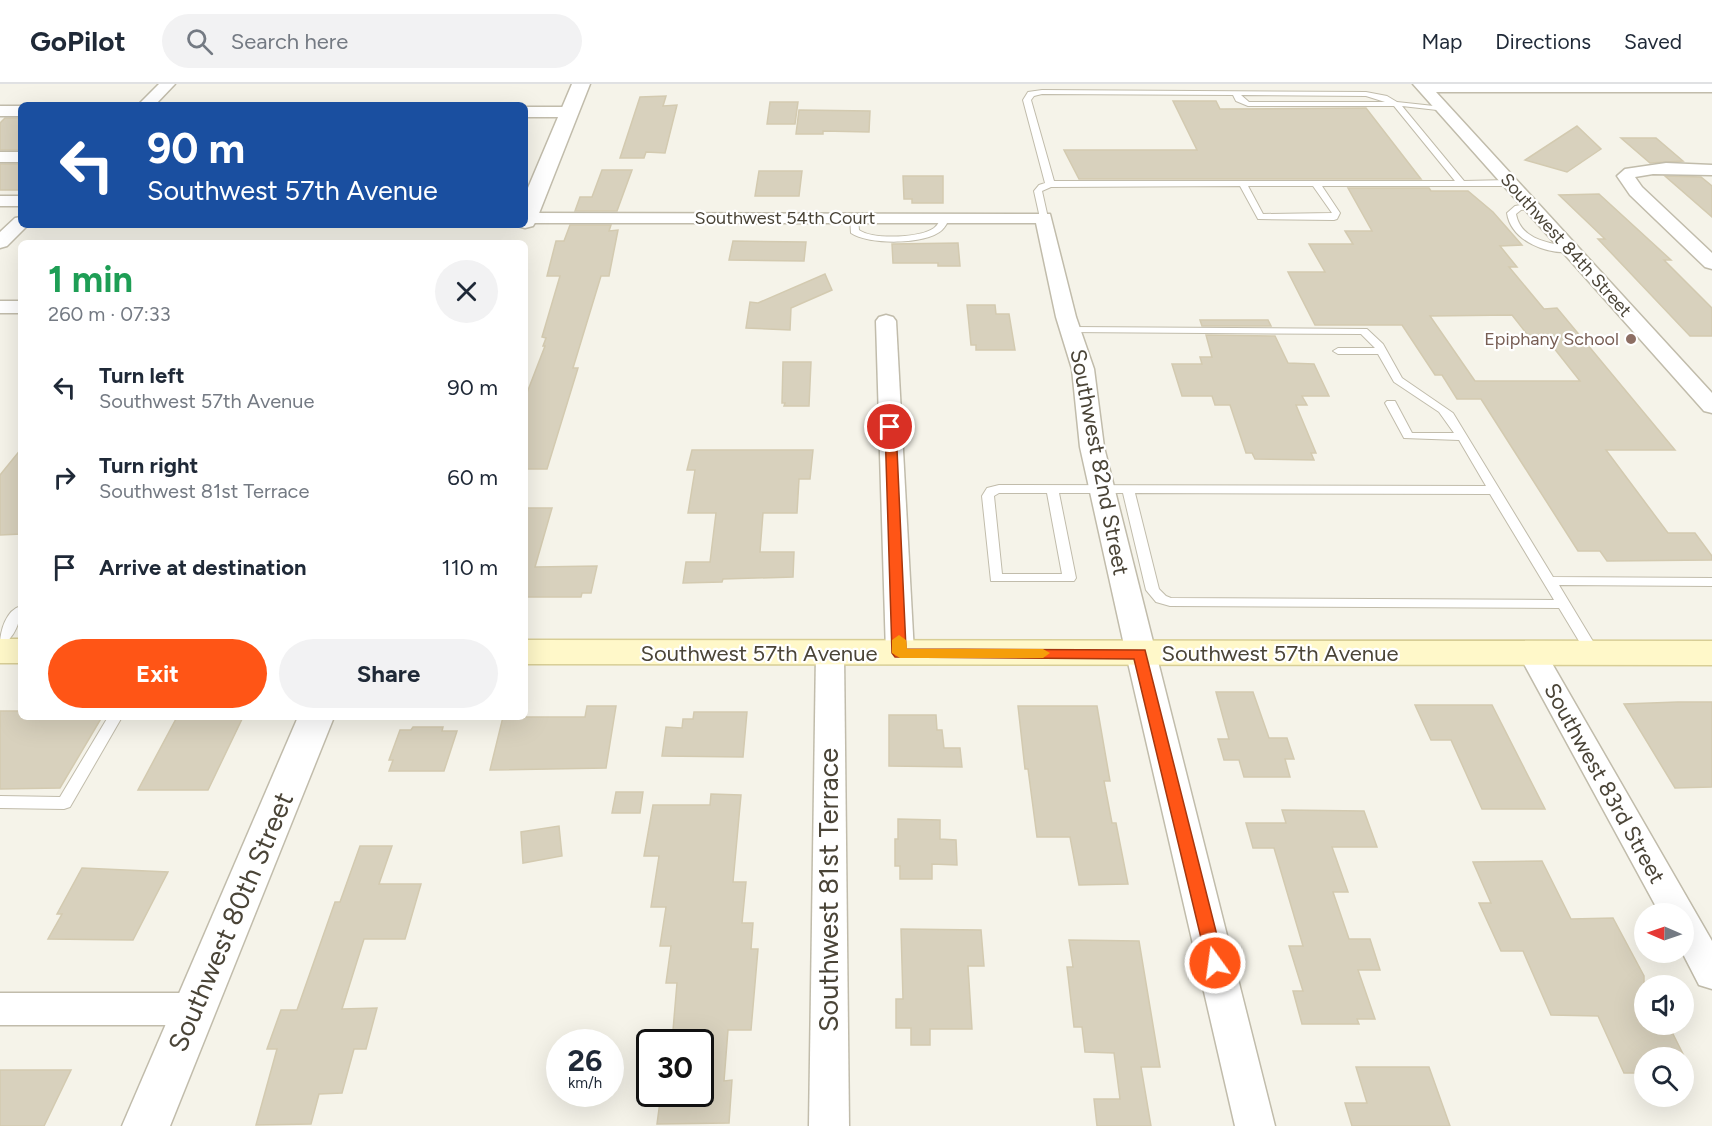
<!DOCTYPE html>
<meta charset="utf-8">
<style>
:root{--surface:#fff;--page:#f2f2f3;--text:#1f2937;--muted:#747a83;--line:#e0e1e3;--accent:#ff5516}
body{margin:0;font-family:Figtree,sans-serif;background:var(--page);color:var(--text);height:100vh;display:flex;flex-direction:column;font-size:22px;white-space:nowrap}
*{box-sizing:border-box;margin:0}
p{font-size:20px;color:var(--muted)}
.icon{flex:none;width:33px;height:33px;fill:none;stroke:currentColor;stroke-width:2;stroke-linecap:round;stroke-linejoin:round}
.map{position:relative;flex:1;overflow:hidden}
.details{position:absolute;left:18px;top:156px;width:510px;height:480px;display:flex;flex-direction:column;background:var(--surface);border-radius:9px;box-shadow:0 6px 24px #0002}
.details>*{flex:none}
.guide{position:absolute;left:18px;top:18px;width:510px;height:126px;border-radius:9px;box-shadow:0 6px 24px #0002;background:#1a4fa0;color:#fff;overflow:hidden}
.needle{width:39px;rotate:272deg}
.controls{position:absolute;left:1634px;top:819px;display:grid;gap:12px}
.controls a{display:grid;place-items:center;width:60px;height:60px;border-radius:50%;background:var(--surface);box-shadow:0 6px 24px #0002;font-size:30px}
.speed{position:absolute;left:546px;top:945px;display:flex;gap:12px;font-size:30px;font-weight:700;text-align:center}
.speed>*{display:grid;place-content:center;width:78px;height:78px;border-radius:50%;background:var(--surface);box-shadow:0 6px 24px #0002;line-height:1}
.speed small{font-size:15px;font-weight:400}
.speed .limit{border:3px solid #111;border-radius:9px;background:#fff;color:#111}
.pin{position:absolute;display:grid;place-items:center;width:51px;height:51px;color:#fff;margin:-26px;border:3px solid #fff;border-radius:50%;box-shadow:0 2px 6px #0007}
.me{position:absolute;width:66px;margin:-33px;rotate:346deg;stroke-linejoin:round;filter:drop-shadow(0 0 4px #0008)}
.turn{display:flex;align-items:center;gap:21px;height:126px;padding:0 30px;font-size:27px}
.turn .icon{width:78px;height:78px;stroke-width:2.5}
.turn b{display:block;font-size:42px;line-height:51px}
.round{display:grid;place-items:center;flex:none;width:63px;height:63px;border-radius:32px;background:var(--page)}
.head{display:flex;align-items:center;justify-content:space-between;height:102px;padding:0 30px}
h1{font-size:36px;font-weight:700;line-height:45px;color:#1e9e55}
.cta{display:flex;gap:12px;margin-top:auto;padding:12px 30px}
.cta a{flex:1;height:69px;border-radius:36px;background:var(--accent);color:#fff;font-size:24px;font-weight:700;line-height:69px;text-align:center}
.cta a+a{background:var(--page);color:var(--text)}
ul{padding:0;list-style:none}
li{display:flex;align-items:center;gap:18px;height:90px;padding:0 30px}
li div{flex:1}
li b{display:block;font-size:22px}
li em{font-style:normal}
header{display:flex;align-items:center;gap:36px;box-sizing:border-box;height:84px;padding:0 30px;background:var(--surface);border-bottom:2px solid var(--line)}
header strong{font-size:28px}
nav{display:flex;gap:33px;margin-inline-start:auto;font-size:21px}
.search{width:420px;height:54px;background:var(--page);display:flex;align-items:center;gap:15px;box-sizing:border-box;padding:0 21px;border-radius:33px;color:var(--muted);font-size:22px}
.map>svg:first-child{display:block}
</style>
<header>
<strong>GoPilot</strong>
<div class="search"><svg class="icon" aria-label="search" viewBox="0 0 24 24"><circle cx="10" cy="10" r="6"/><path d="M15 15l6 6"/></svg>Search here</div>
<nav><a>Map</a><a>Directions</a><a>Saved</a></nav>
</header>
<div class="map">
<svg width="1712" height="1042" viewBox="0 0 1712 1042">
<rect width="100%" height="100%" fill="#f5f3e9"/>
<g fill="#d8d1bd" stroke="#d3cab0" stroke-width="1.5" fill-rule="evenodd">
<path d="M666,12L663,22L677,21L665,69L646,68L644,74H620L640,13Z"/>
<path d="M1173,17H1216L1220,25L1366,24L1421,95H1079L1064,66H1197Z"/>
<path d="M770,18H798L795,40H767Z"/>
<path d="M799,26L870,27L869,48L823,47V50H796Z"/>
<path d="M5,34H21V66H0V39Z"/>
<path d="M1577,42L1601,65L1567,88L1525,76Z"/>
<path d="M1621,54H1656L1683,77L1650,79Z"/>
<rect x="0" y="80" width="21" height="26"/>
<path d="M602,86H632L617,127H575L580,113H592Z"/>
<path d="M759,87H802L799,112H755Z"/>
<path d="M903,92H943V119H912V115H904Z"/>
<path d="M1665,92L1701,93L1712,102V133Z"/>
<path d="M1348,104H1429L1431,107H1468L1493,128L1522,161L1500,162L1517,183H1509L1544,225L1557,224L1675,366H1606L1668,449H1695L1712,472V476L1607,477L1600,467H1578L1481,315H1457L1442,291H1435L1402,241H1315L1288,188H1325L1309,160H1353L1345,147H1372ZM1512,231L1530,254H1546L1580,297H1475L1430,232Z"/>
<path d="M1599,110L1671,176H1664L1712,224V252H1690L1598,155H1605L1559,111Z"/>
<path d="M570,141H611L609,147L618,146L609,192H601L573,284H578L547,385H525V314L545,262H543L546,254L542,253L560,192H547L556,157H564Z"/>
<path d="M733,157L806,158L804,177L729,176Z"/>
<path d="M958,159L960,182H938V179H893L892,160Z"/>
<path d="M825,190L832,206L791,224L790,246L746,244L750,218L758,219Z"/>
<path d="M967,221H995L996,230H1009L1015,266H976V261H971Z"/>
<path d="M1200,236H1268L1271,242H1202Z"/>
<path d="M1206,251L1275,252L1288,279L1314,280L1329,312H1302L1307,321H1296L1316,369H1311L1314,376L1255,375L1252,369H1246L1230,321H1215L1212,312H1182L1172,280H1202L1200,273H1212Z"/>
<path d="M783,278H811L809,322H784L785,319H782Z"/>
<path d="M21,365V450L0,451V391Z"/>
<path d="M692,366H813L810,395H799L797,429H763L760,468H794L793,493L723,495L722,498L683,499L686,478H710L716,429H688L695,386H687Z"/>
<path d="M525,424H552L535,483L597,482L591,509H582L581,513H525Z"/>
<path d="M1216,608H1253L1269,654H1287L1294,675H1285L1290,693H1244L1239,676H1224L1218,655H1229Z"/>
<path d="M1678,618H1712V703L1675,704L1624,620Z"/>
<path d="M1415,621H1492L1545,725H1482L1451,656H1431Z"/>
<path d="M587,622H616L606,684L490,686L503,633H585Z"/>
<path d="M1018,622H1097L1110,697H1104L1112,739H1116L1128,800L1079,801L1070,753H1037L1028,685H1025Z"/>
<path d="M0,627H21V633H102L60,704L0,705Z"/>
<path d="M694,628H747L743,673L662,672L666,643L682,644L683,635H693Z"/>
<path d="M889,631H936L937,646H942L944,664H960L962,683L889,682Z"/>
<path d="M177,633H243L208,706H138Z"/>
<path d="M413,643H443L442,647H457L444,687H389L393,676H389L400,646H411Z"/>
<path d="M616,708H643L640,729H612Z"/>
<path d="M711,710L741,711L733,798H746L742,839H753L751,865H758L751,946H728L724,997L732,996L729,1039L657,1040L661,1010H700V958H672L677,899H666L671,862H660L666,823H651L659,772H644L653,721H710Z"/>
<path d="M1282,726L1364,727L1377,763H1332L1348,808H1333L1349,855H1370L1380,886H1358L1375,935H1357L1359,940H1302L1293,907H1303L1289,862H1303L1274,764H1253L1246,739H1286Z"/>
<path d="M898,735L940,736V755L956,756L957,781L932,780V795H900V782H895V755H898Z"/>
<path d="M559,742L562,772L523,779L521,748Z"/>
<path d="M360,762H392L379,800H421L405,855H364L342,925L377,924L366,965H354L342,1009L319,1010L311,1040L256,1041L277,965H267L281,926H297L335,818H340Z"/>
<path d="M1542,777L1571,835L1613,834L1644,892V940H1668L1685,974H1644V989H1624L1598,932L1551,931L1523,867H1501L1479,819H1491L1473,778Z"/>
<path d="M82,784L168,788L133,856L48,855L62,830H57Z"/>
<path d="M901,845L981,846L984,882H968L972,945H930V961H911V944H896V915H903Z"/>
<path d="M1069,856L1139,857L1160,983H1141L1151,1042H1097L1094,1015H1120L1114,969L1085,968L1082,943H1074L1067,883H1073Z"/>
<path d="M1356,983H1429L1450,1042H1352L1345,1019H1367Z"/>
<path d="M0,986H71L44,1042H0Z"/>
</g>
<g fill="none" stroke-linecap="round" stroke-linejoin="round">
<defs>
<g id="service">
<path d="M1042,6L1366,8L1387,12L1397,18L1443,23L1447,25L1446,27L1402,22L1464,97L1510,96L1514,99L1510,102H1322L1340,129L1337,135L1334,136L1258,135L1240,102L1051,103L1042,107L1048,134L1044,137L1040,134L1034,107L1039,101L1045,99L1023,16L1028,8ZM1042,10L1233,11L1236,17L1248,22H1394L1455,97H1054L1031,16L1034,12ZM1241,11L1366,12L1385,18H1249ZM1248,102H1313L1332,129L1263,130Z"/>
<path d="M1531,119L1535,122L1534,124L1521,126L1516,130C1521,157 1551,159 1573,164V168C1547,171 1511,157 1507,129L1515,122Z"/>
<path d="M854,131L858,134L859,146C873,156 920,154 934,144C938,141 940,136 942,132L949,134C948,138 945,143 942,146C926,161 868,161 851,149L850,134Z"/>
<path d="M1072,243L1367,245L1383,260L1402,294L1453,329L1553,493L1712,494V502L1559,501L1600,569L1593,574L1588,572L1559,524L1170,522L1156,518L1146,506L1123,409H1059L1076,494L1074,497H991L982,412L987,404L999,401L1486,402L1459,356L1404,354L1385,319L1387,317H1395L1412,349H1454L1439,328L1394,298L1378,270H1338L1333,267L1338,264H1375L1361,250L1068,248V244ZM999,409H1047L1062,490H1002L994,412ZM1135,409L1490,410L1554,516L1171,514L1166,512L1159,505Z"/>
<path d="M21,522C21,535 15,556 0,561C0,547 6,526 21,522Z"/>
<path d="M108,633H122L70,723L64,725L0,724V712L60,713Z"/>
</g>
<g id="minor">
<path d="M159,0H175L155,21H138Z"/>
<path d="M1413,0H1712V8H1436L1712,309V329L1704,327Z"/>
<rect x="0" y="22" width="21" height="10"/>
<path d="M525,23H570L578,28L570,33H525Z"/>
<rect x="0" y="68" width="21" height="10"/>
<path d="M1666,79L1712,81V91L1653,90L1635,93L1642,103L1712,169V185L1705,183L1630,111L1617,92L1625,85Z"/>
<rect x="0" y="112" width="21" height="10"/>
<path d="M525,129L1050,130L1076,233L1094,285L1104,363L1275,1042H1235L1126,570L1080,363L1072,285L1056,233L1036,139H525Z"/>
<path d="M21,133V141H28L7,162L0,164V148L15,134Z"/>
<rect x="0" y="217" width="21" height="12"/>
<path d="M886,231L893,233L896,237L914,569L910,576L900,579L890,576L886,569L876,237L879,233Z"/>
<path d="M830,559L840,562L844,569L849,1042H809L816,569L820,562Z"/>
<path d="M1532,559L1542,562L1546,569L1712,857V905L1699,901L1682,868L1683,830H1660L1518,569L1522,562Z"/>
<path d="M0,909H195L208,914L213,925L208,936L195,941H0Z"/>
</g>
<g id="tertiary">
<path d="M572,0H590L536,137L533,142L525,144L517,142L525,141V111Z"/>
<path d="M298,633H334L170,1042H122Z"/>
</g>
<g id="secondary">
<rect x="0" y="555" width="21" height="24"/>
<path d="M525,556L1712,557V581L525,580Z"/>
</g>
</defs>
<use href="#service" stroke="#c1bcab" stroke-width="2"/>
<use href="#minor" stroke="#c1bcab" stroke-width="3"/>
<use href="#tertiary" stroke="#c1bcab" stroke-width="3"/>
<use href="#secondary" stroke="#d8ce96" stroke-width="3"/>
<use href="#service" fill="#fff" fill-rule="evenodd"/>
<use href="#minor" fill="#fff" fill-rule="evenodd"/>
<use href="#tertiary" fill="#fff" fill-rule="evenodd"/>
<use href="#secondary" fill="#fff8c9" fill-rule="evenodd"/>
</g>
<path fill="#ff5516" stroke="#a6370e" stroke-width="1.5" d="M890,339L896,343L906,565L1145,566L1224,879L1222,885L1215,887L1209,885L1207,879L1134,575L895,573L892,569L885,343Z"/>
<path fill="#f59e0b" d="M899,551L906,556L907,565H1043L1050,569L1043,574H900L892,569V556Z"/>
<circle fill="#8d6e63" stroke="#fff" stroke-width="2" cx="1631" cy="255" r="6"/>
<g text-anchor="middle" stroke-width="4.5" stroke-linejoin="round" paint-order="stroke">
<g font-size="18" fill="#4a4437" stroke="#fff">
<text x="785" y="140">Southwest 54th Court</text>
<text transform="translate(1566 161) rotate(48)" y="6">Southwest 84th Street</text>
</g>
<g font-size="18" fill="#785e54" stroke="#fff" text-anchor="end">
<text x="1619" y="261">Epiphany School</text>
</g>
<g font-size="22" fill="#4a4437" stroke="#fff">
<text transform="translate(1100 378) rotate(79)" y="8">Southwest 82nd Street</text>
<text x="759" y="577">Southwest 57th Avenue</text>
<text x="1280" y="577">Southwest 57th Avenue</text>
<text transform="translate(1605 699) rotate(61)" y="8">Southwest 83rd Street</text>
</g>
<g font-size="27" fill="#4a4437" stroke="#fff">
<text transform="translate(829 806) rotate(-90)" y="9">Southwest 81st Terrace</text>
<text transform="translate(231 838) rotate(-67)" y="9">Southwest 80th Street</text>
</g>
</g>
</svg>
<div class="controls">
<a><svg class="needle" viewBox="-14 -14 28 28"><path d="M0-13l5 13h-10z" fill="#e53935"/><path d="M0 13l5-13h-10z" fill="#747a83"/></svg></a>
<a><svg class="icon" aria-label="sound" viewBox="0 0 24 24"><path d="M4 9h4l5-4v14l-5-4H4zM17 9q2 3 0 6"/></svg></a>
<a><svg class="icon" aria-label="search" viewBox="0 0 24 24"><circle cx="10" cy="10" r="6"/><path d="M15 15l6 6"/></svg></a>
</div>
<div class="speed"><div>26<small>km/h</small></div><div class="limit">30</div></div>
<div class="pin" style="left:890px;top:343px;background:#d93025"><svg class="icon" aria-label="arrive" viewBox="0 0 24 24"><path d="M6 21V4h12l-3 4 3 4H6"/></svg></div>
<svg class="me" style="left:1215px;top:879px" viewBox="-20 -20 40 40"><circle r="17" fill="#ff5516" stroke="#fff" stroke-width="3"/><path d="M0-11L8 9 0 5-8 9z" fill="#fff"/></svg>
<div class="guide">
<div class="turn"><svg class="icon" aria-label="left" viewBox="0 0 24 24"><path d="M17 20v-9H6M10 6l-5 5 5 5"/></svg><div><b>90 m</b>Southwest 57th Avenue</div></div>
</div>
<section class="details">
<div class="head"><div><h1>1 min</h1><p>260 m · 07:33</p></div><a class="round"><svg class="icon" aria-label="close" viewBox="0 0 24 24"><path d="M6 6l12 12M18 6L6 18"/></svg></a></div>
<ul>
<li><svg class="icon" aria-label="left" viewBox="0 0 24 24"><path d="M17 20v-9H6M10 6l-5 5 5 5"/></svg><div><b>Turn left</b><p>Southwest 57th Avenue</p></div><em>90 m</em></li>
<li><svg class="icon" aria-label="right" viewBox="0 0 24 24"><path d="M7 20v-9h11M14 6l5 5-5 5"/></svg><div><b>Turn right</b><p>Southwest 81st Terrace</p></div><em>60 m</em></li>
<li><svg class="icon" aria-label="arrive" viewBox="0 0 24 24"><path d="M6 21V4h12l-3 4 3 4H6"/></svg><div><b>Arrive at destination</b></div><em>110 m</em></li>
</ul>
<div class="cta"><a>Exit</a><a>Share</a></div>
</section>
</div>
